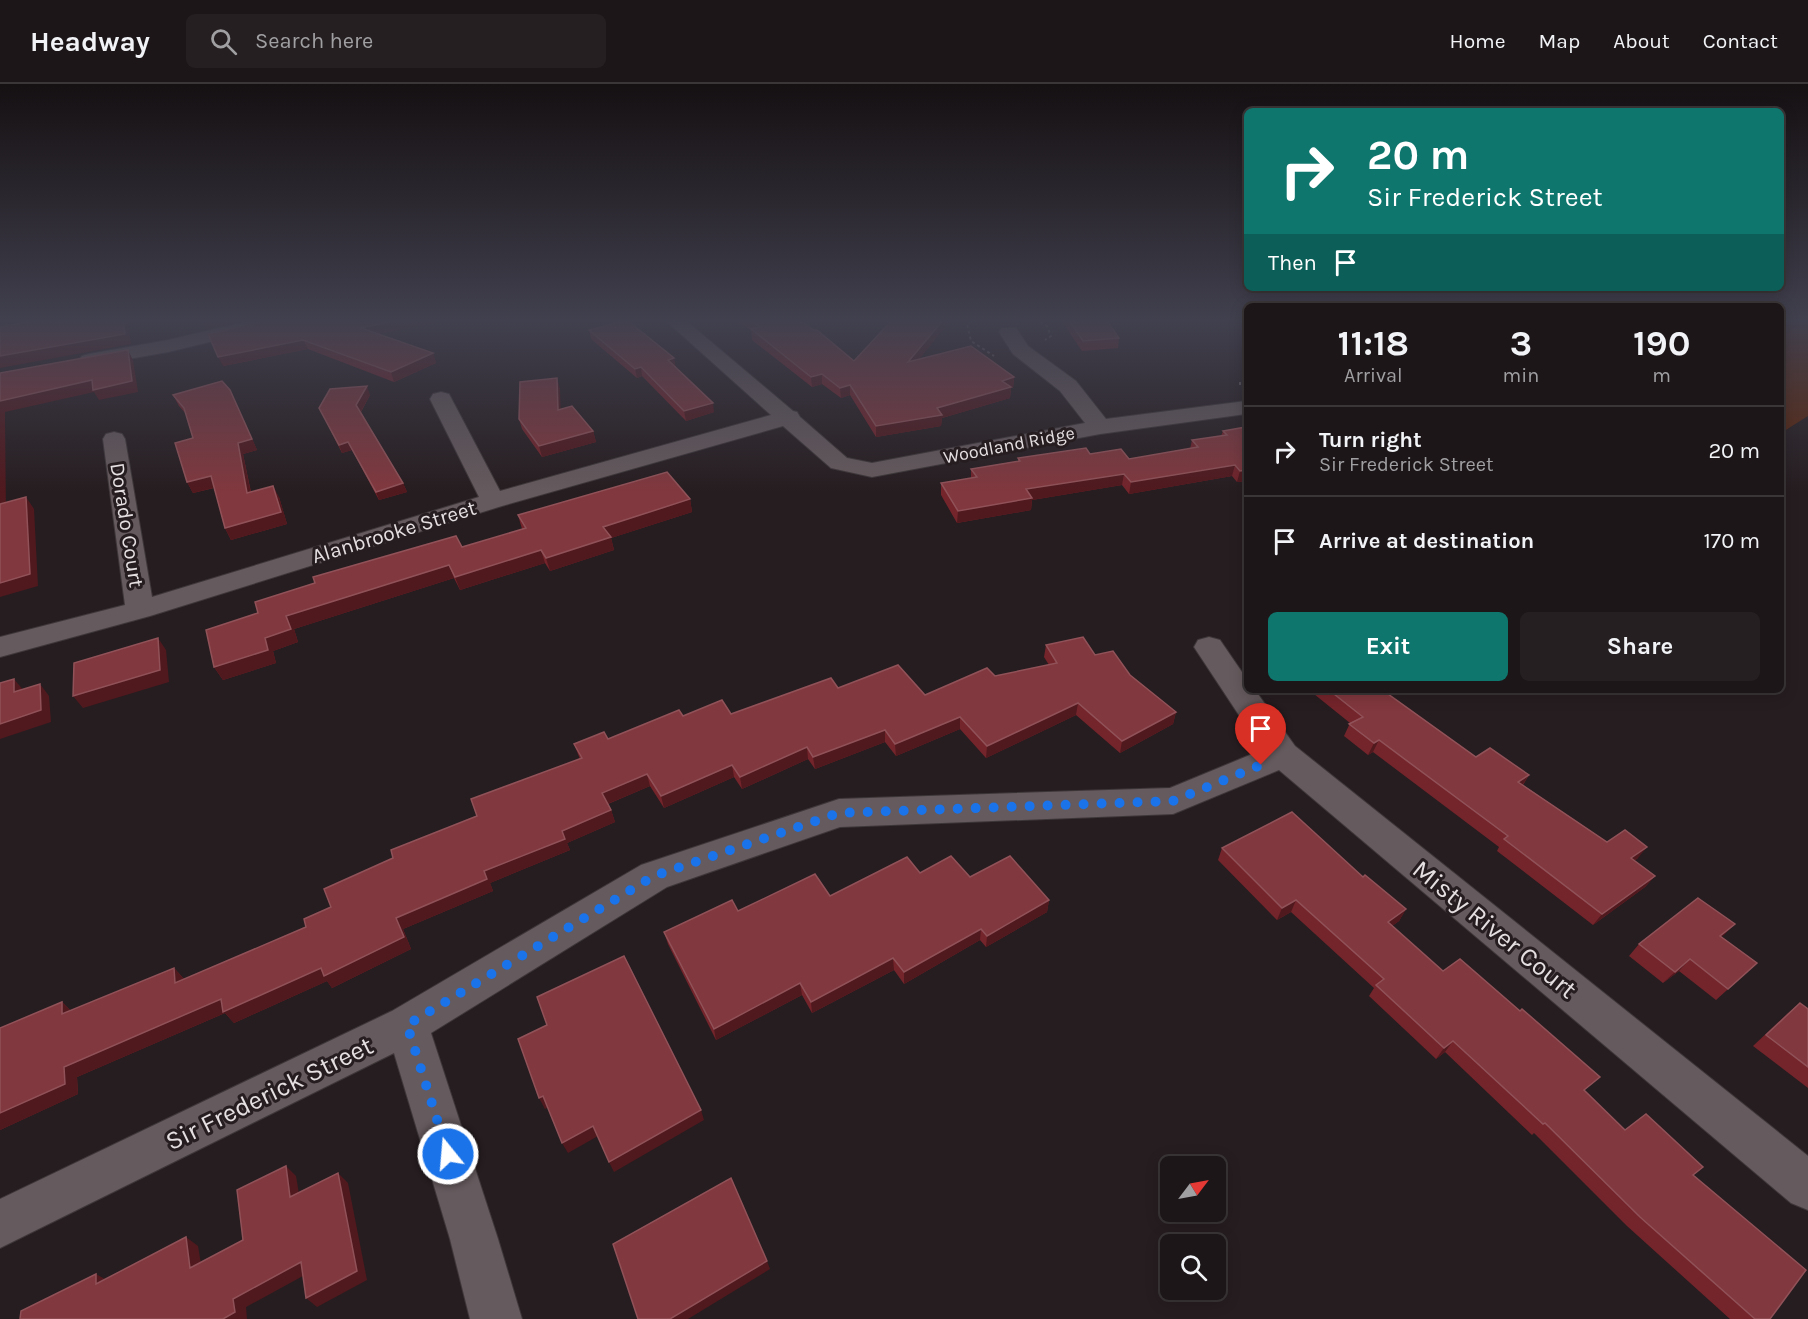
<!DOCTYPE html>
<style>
:root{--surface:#1c1618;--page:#251f21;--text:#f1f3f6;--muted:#a09fa2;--line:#3a3537;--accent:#0f766e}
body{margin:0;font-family:Karla,sans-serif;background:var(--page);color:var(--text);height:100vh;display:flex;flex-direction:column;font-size:22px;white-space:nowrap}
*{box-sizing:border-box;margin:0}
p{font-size:20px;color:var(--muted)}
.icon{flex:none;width:33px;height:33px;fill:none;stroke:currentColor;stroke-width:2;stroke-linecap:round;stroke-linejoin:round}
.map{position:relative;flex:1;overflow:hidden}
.side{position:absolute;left:1244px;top:219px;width:540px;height:390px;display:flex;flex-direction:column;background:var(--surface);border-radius:9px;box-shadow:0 3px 15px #0003,0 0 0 2px var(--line)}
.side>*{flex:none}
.banner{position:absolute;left:1244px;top:24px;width:540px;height:183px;border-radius:9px;box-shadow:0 3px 15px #0003,0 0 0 2px var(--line);background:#0f766e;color:#fff;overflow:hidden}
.needle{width:39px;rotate:58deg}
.controls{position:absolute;left:1160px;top:1072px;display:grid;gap:12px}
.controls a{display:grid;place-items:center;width:66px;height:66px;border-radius:9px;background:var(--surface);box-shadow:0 3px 15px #0003,0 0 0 2px var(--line);font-size:30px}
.pin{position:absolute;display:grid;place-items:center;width:51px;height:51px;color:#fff;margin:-62px -26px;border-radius:50% 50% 50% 0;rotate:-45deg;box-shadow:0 0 6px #0007}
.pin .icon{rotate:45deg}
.me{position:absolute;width:66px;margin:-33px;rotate:343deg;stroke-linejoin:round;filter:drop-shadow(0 0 4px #0008)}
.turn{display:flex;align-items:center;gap:21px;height:126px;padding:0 24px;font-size:27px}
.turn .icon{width:78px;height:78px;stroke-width:2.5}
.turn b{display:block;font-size:42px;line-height:51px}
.then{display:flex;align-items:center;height:57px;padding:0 24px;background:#0003;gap:12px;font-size:22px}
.eta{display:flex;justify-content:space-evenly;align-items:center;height:102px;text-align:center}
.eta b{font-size:36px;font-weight:700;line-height:42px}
.button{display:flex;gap:12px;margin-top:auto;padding:12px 24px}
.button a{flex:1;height:69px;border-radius:9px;background:var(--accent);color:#fff;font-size:24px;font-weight:700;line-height:69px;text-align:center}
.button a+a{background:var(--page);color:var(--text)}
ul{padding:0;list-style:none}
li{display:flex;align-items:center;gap:18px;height:90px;padding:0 24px;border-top:2px solid var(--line)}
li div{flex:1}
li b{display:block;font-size:22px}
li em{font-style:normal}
header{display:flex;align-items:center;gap:36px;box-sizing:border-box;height:84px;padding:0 30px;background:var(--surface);border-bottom:2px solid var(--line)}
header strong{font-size:28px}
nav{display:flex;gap:33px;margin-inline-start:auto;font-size:21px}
.search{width:420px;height:54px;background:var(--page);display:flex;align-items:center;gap:15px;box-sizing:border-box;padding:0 21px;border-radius:9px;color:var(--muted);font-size:22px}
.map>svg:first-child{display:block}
</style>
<header>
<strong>Headway</strong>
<div class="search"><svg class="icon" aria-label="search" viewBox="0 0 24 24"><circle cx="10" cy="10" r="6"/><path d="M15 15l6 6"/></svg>Search here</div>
<nav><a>Home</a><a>Map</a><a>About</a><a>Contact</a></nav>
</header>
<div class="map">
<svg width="1808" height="1235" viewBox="0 0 1808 1235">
<rect width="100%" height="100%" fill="#261d20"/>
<path fill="#5d260c" d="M1781,235H1808V332L1781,349Z"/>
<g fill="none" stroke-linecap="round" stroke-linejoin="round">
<defs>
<g id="minor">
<path d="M258,235H291L288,239L168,268L89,282L82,280L79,276L82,272L89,270L168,256Z"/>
<path d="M664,235H684L793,327L797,328L800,333L847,374L872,379L1085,339L1060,307L1013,270L999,248L1002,244H1016L1028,262L1076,297L1106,335L1246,317V330L1100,350L872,393L831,384L783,342L502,422L150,532L0,573V553L125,521L103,355L106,350L114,348L122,350L125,355L152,513L479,413L430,315L433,310L441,308L449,310L500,407L771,331Z"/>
<path d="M1209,553L1220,556L1246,594V606H1255L1295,662L1808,1072V1126L1791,1119L1279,686L1173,730L840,743L667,803L431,949L498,1155L522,1235H470L450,1155L394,969L0,1164V1115L392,927L641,781L839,715L1170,704L1262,666L1194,563L1198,556Z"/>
</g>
</defs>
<use href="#minor" stroke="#3e3739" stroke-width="2"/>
<g stroke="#6b6366" stroke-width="2" stroke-dasharray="3 3" stroke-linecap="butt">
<path d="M977,235L967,240L971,257L994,272"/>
<path d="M1035,235L1047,242L1051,252L1045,256"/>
<path d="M1240,301V298L1246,294"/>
</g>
<use href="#minor" fill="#655a5d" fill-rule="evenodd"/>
</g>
<g fill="#74242b">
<path d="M272,235H452L379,250L433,269L436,279L394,298L308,265L223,282Z"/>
<path d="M733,235H798L854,277L918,276L1014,293L1013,304H1011L1010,314L942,334L941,342L876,353L850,311L841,314L822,300L812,303L752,256L751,246Z"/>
<path d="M1060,235H1106L1119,254L1118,264L1082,267Z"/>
<path d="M589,246L675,283L714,328L686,337L642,292L637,294L591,255Z"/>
<path d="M560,305V325L593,347L596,358L542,373L522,345L519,335Z"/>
<path d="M230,306L257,366L243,370L251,408L279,413L287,440L231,456L225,444L214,404L193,409L187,398L193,354L186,330L179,322L173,311Z"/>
<path d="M370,311L361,328L403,399L407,408L379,416L352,366L342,369L319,324Z"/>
<path d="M1246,343V397L1237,398L1232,392L1129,410L1122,401L1032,416L1031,426L957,439L941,411V399L971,394V385L1018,377V374L1090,370L1129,375L1190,365L1192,356L1221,352L1223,347Z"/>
<path d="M690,415L692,428L611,454L614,466L550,487L545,479L460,506L454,494L294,545L298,558L273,567L276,579L223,596L214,583L258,529L522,445L518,431Z"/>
<path d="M1046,561L1095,571L1130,591L1176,628L1173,640L1120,669L1076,631L986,674L960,645L896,672L885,658L815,685L808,675L742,705L734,693L664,724L650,702L608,720L611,726L615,738L567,759L570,766L490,799L493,807L403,845L411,865L332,904L327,897L234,939L225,929L77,993L78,1010L0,1046V944L62,918L71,927L174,884L184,895L306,843L393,774L477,732L580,675L574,660L608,655L683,632L731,630L838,604L925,611L995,592L1049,581L1044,573Z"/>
<path d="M1309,606H1393L1390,612L1476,673L1529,691L1523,701L1607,758L1638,774L1634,777L1655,792L1645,803L1593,841L1497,767L1499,763L1373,668L1368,671L1344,652L1350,639Z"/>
<path d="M1222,764L1363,793L1406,825L1399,837L1392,842L1443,887L1585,1007L1625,1046L1693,1091L1770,1235H1730L1627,1142L1534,1049L1532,1051L1445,968L1436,975L1369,912L1374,904L1291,828L1277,836L1218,776Z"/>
<path d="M920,789L970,793L1049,816L1047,828L986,863L980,856L904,900L894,886L812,929L802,911L716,956L668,860L664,848L738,827L830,812Z"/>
<path d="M1722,853L1757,879L1716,916L1679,887L1663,899L1629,872L1639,860Z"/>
<path d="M1800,919L1808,925V1004L1753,962L1787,930Z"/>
</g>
<g fill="#50191e">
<path d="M123,235H127L128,236L131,260L0,284V272Z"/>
<path d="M202,235H250L206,245Z"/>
<path d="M404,235H452L364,253L361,244Z"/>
<path d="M944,235H952L908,289V278Z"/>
<path d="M303,256L308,265L223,282L218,273Z"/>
<path d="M128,266L133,276L138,308L99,316L94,308L5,328L6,432L0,423V317Z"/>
<path d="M433,269L436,279L394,298L391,288Z"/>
<path d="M674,274L676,284L668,276Z"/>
<path d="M641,283L642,292L637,294L635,285Z"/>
<path d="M822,290V300L812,303L811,293Z"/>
<path d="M1014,293L1013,304H1011L1010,314L942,334L941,342L876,353V342L937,324L1002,297Z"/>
<path d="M557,294L560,305L561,337L558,326Z"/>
<path d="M850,301V311L841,314L840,304Z"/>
<path d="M367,302L370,311L360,329L356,321Z"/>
<path d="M230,306L257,366L243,370L253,420L247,409L238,359Z"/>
<path d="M713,319L714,328L686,337L684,327Z"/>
<path d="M593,347L596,358L542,373L539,362Z"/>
<path d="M348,358L352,366L342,369L339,361Z"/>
<path d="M1235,381L1232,392L1129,410L1131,398Z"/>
<path d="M1246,386V397L1237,398L1240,387Z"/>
<path d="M1124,390L1122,401L1032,416L1031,426L957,439L958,427L1026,405Z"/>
<path d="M211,392L217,403L193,409L187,398Z"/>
<path d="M403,399L407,408L379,416L376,408Z"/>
<path d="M273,402L279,413L287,440L231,456L225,444Z"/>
<path d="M26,413L34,425L38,502L0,513V499Z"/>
<path d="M690,415L692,428L611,454L614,466L550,487L546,474L603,443Z"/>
<path d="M541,466L545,479L460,506L455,493Z"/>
<path d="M449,481L454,494L294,545L298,558L273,567L276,579L223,596L214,583L265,554L286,532Z"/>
<path d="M158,554L166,566L169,598L83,624L73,612Z"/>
<path d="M14,595L24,607L14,608Z"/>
<path d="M40,600L49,612L51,638L0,655V640Z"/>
<path d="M1386,606H1393L1390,614L1384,607Z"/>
<path d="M1078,619L1076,631L986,674L987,662Z"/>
<path d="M1176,628L1173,640L1120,669L1122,657Z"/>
<path d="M960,633V645L896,672L895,660Z"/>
<path d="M885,646V658L815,685L813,673Z"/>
<path d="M1379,656L1373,668L1368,671L1374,659Z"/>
<path d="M807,663L808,675L742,705L740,693Z"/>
<path d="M732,681L734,693L664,724L661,712Z"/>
<path d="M647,690L650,702L605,721L602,709Z"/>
<path d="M1529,691L1521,703L1518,698Z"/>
<path d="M611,726L615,738L567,759L570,766L490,799L493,807L403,845L411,865L332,904L327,897L234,939L225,929L77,993L78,1010L0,1046V1029L64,983L396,834L562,747Z"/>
<path d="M1647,763L1638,774L1621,786L1631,774Z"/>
<path d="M1655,792L1645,803L1593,841L1602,830Z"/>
<path d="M1049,816L1047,828L986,863L987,852Z"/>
<path d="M1296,816L1291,828L1277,836L1282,824Z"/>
<path d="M1406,825L1399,837L1381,850L1388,838Z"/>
<path d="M1735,840L1723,852L1708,863L1720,852Z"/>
<path d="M981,845L980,856L904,900V888Z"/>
<path d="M893,874L894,886L812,929L811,918Z"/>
<path d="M1690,875L1679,887L1663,899L1675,888Z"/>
<path d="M174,884L184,895L175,899Z"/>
<path d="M800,899L802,911L716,956L714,945Z"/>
<path d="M62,918L74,930H62Z"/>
<path d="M1453,957L1445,968L1436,975L1444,964Z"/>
<path d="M543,1012L549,1023L545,1025L539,1014Z"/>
<path d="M701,1026L704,1036L614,1088L609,1078Z"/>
<path d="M593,1042L598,1052L568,1069L562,1059Z"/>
<path d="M286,1082L296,1092L301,1122L290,1113Z"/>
<path d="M338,1089L348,1099L367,1196L317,1223L306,1214Z"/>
<path d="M186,1153L198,1162L203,1192L190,1184Z"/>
<path d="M767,1177L770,1185L688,1235H670Z"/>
<path d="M301,1178L312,1187L246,1223L247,1235H223L233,1215Z"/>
<path d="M96,1190L110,1198L96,1200Z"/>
</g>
<g fill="#81383e" stroke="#905258" stroke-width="1.5">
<path d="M44,235H54V239L77,235H123L125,250L0,272V243Z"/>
<path d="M272,235H404L361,244L433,269L391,288L303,256L218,273L208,250Z"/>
<path d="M748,235H798L814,246H817L854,277L893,235H944L908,278L971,262L1014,293L1002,297L1011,303L937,324L942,331L876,342L850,301L840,304L822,290L811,293L751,245L761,243Z"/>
<path d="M1068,235H1106L1119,254L1083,257Z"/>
<path d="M627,236L674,274L668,276L713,319L684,327L641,283L635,285L589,246Z"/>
<path d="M128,266L132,297L93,306L92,296L0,317V289Z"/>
<path d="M557,294L558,326L572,322L593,347L539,362L519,335L520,298Z"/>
<path d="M222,297L230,306L252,355L238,359L247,409L273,402L281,428L225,444L211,392L187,398L175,359L193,354L184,324L173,311Z"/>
<path d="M367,302L356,321L403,399L376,408L348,358L339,361L319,324L330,305Z"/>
<path d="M1246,343V386L1240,387L1235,381L1131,398L1124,390L1026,405L1032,414L958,427L941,399L977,393L971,385L1020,377L1018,374L1086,364L1090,370L1121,365L1129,375L1198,363L1192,356L1227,351L1223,347Z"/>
<path d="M667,388L690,415L603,443L611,453L546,474L541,466L455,493L449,481L286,532L291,545L265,554L268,566L214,583L206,546L258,529L255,518L315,499L313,493L456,452L462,463L526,444L518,431Z"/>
<path d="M26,413L30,490L0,499V420Z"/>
<path d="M1083,553L1095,571L1113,567L1130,591L1176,628L1122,657L1078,619L987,662L960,633L895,660L885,646L813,673L807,663L740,693L732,681L661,712L647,690L602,709L611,726L562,747L565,755L484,787L487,795L396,834L404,853L324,892L321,884L223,928L221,915L64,983L65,1000L0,1029V944L62,918V930L174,884L175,899L306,843L304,835L331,823L324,805L393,774L391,766L477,732L471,715L582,674L574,660L604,648L608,655L679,626L683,632L722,616L731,630L831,594L838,604L898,581L925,611L987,584L995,592L1057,579L1046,561Z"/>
<path d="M158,554L160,586L73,612L74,579Z"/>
<path d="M14,595V608L40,600L41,626L0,640V599Z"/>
<path d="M1329,606H1386L1384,607L1476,673L1490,664L1529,691L1518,698L1607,758L1625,746L1647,763L1631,774L1655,792L1602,830L1504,755L1508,752L1379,656L1374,659L1349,640L1363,633Z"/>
<path d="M1292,728L1363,793L1365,791L1406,825L1388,838L1443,887L1460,875L1520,927L1522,925L1600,993L1584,1006L1625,1046L1646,1030L1703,1083L1693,1091L1806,1186L1770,1235H1755L1640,1133L1545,1039L1543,1040L1453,957L1444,964L1376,901L1384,895L1296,816L1282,824L1222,764Z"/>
<path d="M951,772L970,793L1010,772L1049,816L987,852L981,845L904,888L893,874L811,918L800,899L714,945L664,848L732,816L738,827L815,790L830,812L907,773L920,789Z"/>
<path d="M1698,814L1735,840L1720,852L1757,879L1728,905L1690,875L1675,888L1639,860Z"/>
<path d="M624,872L701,1026L609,1078L593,1042L562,1059L543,1012L539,1014L518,955L547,941L537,913Z"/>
<path d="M1800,919L1808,925V983L1766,951Z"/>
<path d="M286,1082L290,1113L338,1089L357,1187L306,1214L301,1178L233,1215L235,1228L223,1235H20L21,1227L96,1190V1200L186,1153L190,1184L243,1156L237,1106Z"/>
<path d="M731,1094L767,1177L670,1235H638L613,1160Z"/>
</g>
<linearGradient id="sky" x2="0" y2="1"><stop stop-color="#151012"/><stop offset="0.58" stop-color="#41404e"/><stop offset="1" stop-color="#41404e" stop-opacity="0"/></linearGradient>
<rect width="1808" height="408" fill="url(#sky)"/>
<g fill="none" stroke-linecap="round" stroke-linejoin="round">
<path stroke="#1a73e8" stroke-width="10" stroke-dasharray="0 18" d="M448,1070L407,941L654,792L839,729L1173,717L1261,681"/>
</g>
<g text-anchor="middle" stroke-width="6" stroke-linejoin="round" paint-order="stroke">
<g font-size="18" fill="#e5dfe1" stroke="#261d20">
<text transform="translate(1009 361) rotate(-11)" y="6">Woodland Ridge</text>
</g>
<g font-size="21" fill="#e5dfe1" stroke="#261d20">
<text transform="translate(127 441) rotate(81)" y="7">Dorado Court</text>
<text transform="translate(394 448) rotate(-17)" y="7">Alanbrooke Street</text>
</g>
<g font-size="26" fill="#e5dfe1" stroke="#261d20">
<text transform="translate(1495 845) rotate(39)" y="9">Misty River Court</text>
<text transform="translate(269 1009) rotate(-26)" y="9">Sir Frederick Street</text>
</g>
</g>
</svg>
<div class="controls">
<a><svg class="needle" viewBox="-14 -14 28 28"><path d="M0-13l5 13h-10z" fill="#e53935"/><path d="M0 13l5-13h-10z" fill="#a09fa2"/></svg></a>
<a><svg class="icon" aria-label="search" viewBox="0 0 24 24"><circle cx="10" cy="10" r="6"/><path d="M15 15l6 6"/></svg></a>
</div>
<div class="pin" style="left:1261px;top:681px;background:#d93025"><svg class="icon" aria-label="arrive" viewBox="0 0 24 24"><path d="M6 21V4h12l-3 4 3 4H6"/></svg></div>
<svg class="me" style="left:448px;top:1070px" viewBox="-20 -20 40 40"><circle r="17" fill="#1a73e8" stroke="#fff" stroke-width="3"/><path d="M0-11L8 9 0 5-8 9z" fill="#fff"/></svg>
<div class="banner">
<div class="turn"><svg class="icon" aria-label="right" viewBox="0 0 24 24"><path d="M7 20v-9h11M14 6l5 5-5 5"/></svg><div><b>20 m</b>Sir Frederick Street</div></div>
<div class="then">Then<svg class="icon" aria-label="arrive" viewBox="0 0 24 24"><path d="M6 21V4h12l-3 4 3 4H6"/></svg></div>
</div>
<section class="side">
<div class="eta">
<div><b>11:18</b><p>Arrival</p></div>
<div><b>3</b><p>min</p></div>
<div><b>190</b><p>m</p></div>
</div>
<ul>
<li><svg class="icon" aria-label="right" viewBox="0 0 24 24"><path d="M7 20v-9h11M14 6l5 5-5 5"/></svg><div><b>Turn right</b><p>Sir Frederick Street</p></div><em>20 m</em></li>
<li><svg class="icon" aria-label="arrive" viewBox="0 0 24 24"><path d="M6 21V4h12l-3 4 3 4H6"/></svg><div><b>Arrive at destination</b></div><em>170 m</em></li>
</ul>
<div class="button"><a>Exit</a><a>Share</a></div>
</section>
</div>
